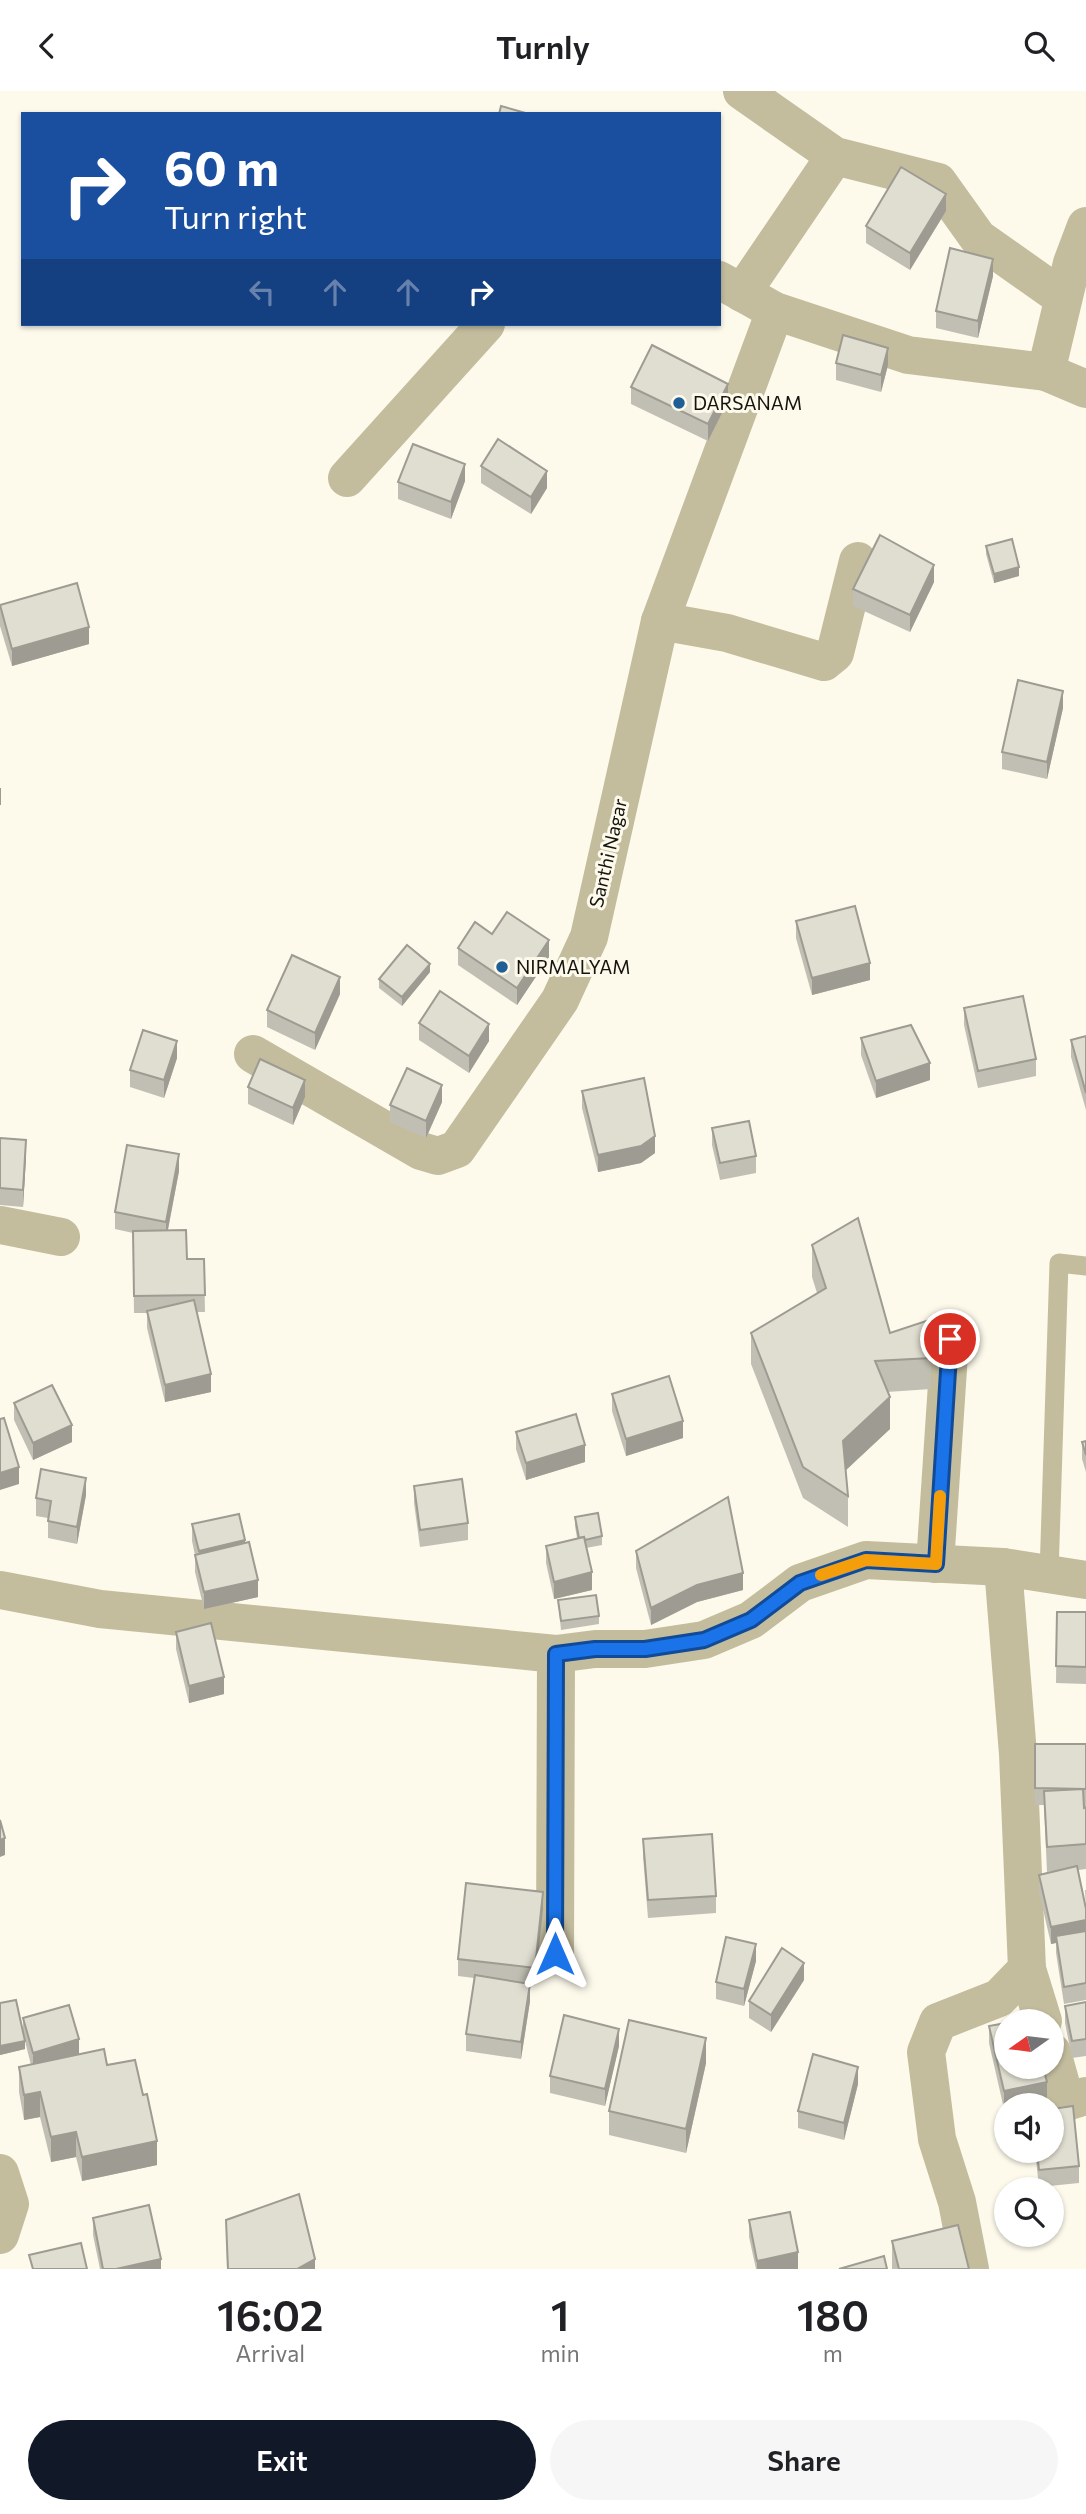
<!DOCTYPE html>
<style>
:root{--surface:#fff;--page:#f6f6f6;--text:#202124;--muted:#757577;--accent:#111827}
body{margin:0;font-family:Commissioner,sans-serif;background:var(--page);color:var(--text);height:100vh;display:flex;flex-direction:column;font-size:26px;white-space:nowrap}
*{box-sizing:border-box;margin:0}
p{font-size:23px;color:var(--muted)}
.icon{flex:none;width:38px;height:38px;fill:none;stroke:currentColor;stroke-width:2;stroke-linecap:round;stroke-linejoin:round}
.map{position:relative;height:2178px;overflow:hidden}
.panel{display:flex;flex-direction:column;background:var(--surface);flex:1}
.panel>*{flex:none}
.top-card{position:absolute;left:21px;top:21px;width:700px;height:214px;border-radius:0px;box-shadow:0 2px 5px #0004;background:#1a4fa0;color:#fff;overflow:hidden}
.needle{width:46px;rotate:256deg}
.buttons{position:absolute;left:994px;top:1918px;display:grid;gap:14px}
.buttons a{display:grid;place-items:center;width:70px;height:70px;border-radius:50%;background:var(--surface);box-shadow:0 2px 5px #0004;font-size:35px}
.pin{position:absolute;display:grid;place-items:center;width:60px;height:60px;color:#fff;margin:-30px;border:4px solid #fff;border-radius:50%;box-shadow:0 2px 7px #0007}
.me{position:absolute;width:77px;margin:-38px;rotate:0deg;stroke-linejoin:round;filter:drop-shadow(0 0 5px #0008)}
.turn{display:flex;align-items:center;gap:24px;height:147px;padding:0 28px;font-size:32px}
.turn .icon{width:91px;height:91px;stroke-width:2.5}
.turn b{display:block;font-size:49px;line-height:60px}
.lanes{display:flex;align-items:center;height:66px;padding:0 28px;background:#0003;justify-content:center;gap:35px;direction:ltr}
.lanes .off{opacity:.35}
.eta{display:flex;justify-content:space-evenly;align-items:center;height:119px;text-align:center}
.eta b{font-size:42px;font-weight:600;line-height:49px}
.button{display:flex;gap:14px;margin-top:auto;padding:14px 28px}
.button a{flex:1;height:80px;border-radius:42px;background:var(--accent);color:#fff;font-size:28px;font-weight:600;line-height:80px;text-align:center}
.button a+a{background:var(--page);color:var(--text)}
header{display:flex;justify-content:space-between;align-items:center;height:91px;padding:0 28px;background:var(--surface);font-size:32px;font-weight:600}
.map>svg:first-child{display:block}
</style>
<header><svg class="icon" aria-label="back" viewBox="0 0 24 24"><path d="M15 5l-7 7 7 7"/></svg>Turnly<svg class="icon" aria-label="search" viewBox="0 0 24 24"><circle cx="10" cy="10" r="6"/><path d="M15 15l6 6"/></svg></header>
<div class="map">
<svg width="1086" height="2178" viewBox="0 0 1086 2178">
<rect width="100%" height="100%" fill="#fdfaec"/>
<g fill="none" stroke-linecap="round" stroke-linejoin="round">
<path stroke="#c3bd9e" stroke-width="19" d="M1049,1483L1059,1172L1086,1175"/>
<g stroke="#c3bd9e" stroke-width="38">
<path d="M742,0L835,65L938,91L978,147L1063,207"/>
<path d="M1086,135L1072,172L1046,281L1086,298"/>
<path d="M719,189L775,220L908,264L1046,281"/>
<path d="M742,202L835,65"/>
<path d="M347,387L486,233"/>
<path d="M660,530L727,542L824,571L835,562L858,470"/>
<path d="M253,963L421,1060L438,1065L457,1058L560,909L589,846L660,530L775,220"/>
<path d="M0,1134L61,1146"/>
<path d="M935,1473L950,1248"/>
<path d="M0,1499L100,1518L556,1563L595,1558H645L704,1549L751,1529L800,1492L866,1469L1003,1476"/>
<path d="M555,1863L556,1563"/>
<path d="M1027,1878L1043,1930"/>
<path d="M1052,1961L1066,2011L1086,2005"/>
<path d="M0,2082L10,2113L0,2144"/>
<path d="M970,2178L957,2111L937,2048L926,1961L938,1931L999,1907L1027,1878L1018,1663L1003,1476L1086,1489"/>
</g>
</g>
<g fill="#c1bfb3">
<path d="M946,120L910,179L866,152V135Z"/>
<path d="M993,185L978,247L936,237V220Z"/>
<path d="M836,272L888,274L881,301L836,289Z"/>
<path d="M631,296L728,310L708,350L631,313Z"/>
<path d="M481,375L547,397L531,423L481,392Z"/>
<path d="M465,390L451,428L398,408V391Z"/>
<path d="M986,455L1019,485L994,492L986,463Z"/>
<path d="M934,491L910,541L853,515V498Z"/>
<path d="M0,514L89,553L12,575L0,535Z"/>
<path d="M1063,617L1047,688L1002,678V661Z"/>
<path d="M796,830L870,889L812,904L796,847Z"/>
<path d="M492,843L549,866L517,914L458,874V857Z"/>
<path d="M430,881L402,915L379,897V888Z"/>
<path d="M340,903L315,959L267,936V919Z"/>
<path d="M964,917L1036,968V985L978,997L964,934Z"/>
<path d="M419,932L489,950L469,982L419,949Z"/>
<path d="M1086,945V1019L1071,966V949Z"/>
<path d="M861,947L930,989L876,1007L861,964Z"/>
<path d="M177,967L164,1007L130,996V979Z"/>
<path d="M248,996L305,1006L293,1034L248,1013Z"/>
<path d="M582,1000L655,1062L641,1072L598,1081L582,1017Z"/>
<path d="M442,1011L426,1047L390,1031V1014Z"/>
<path d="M712,1037L756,1065V1082L720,1089L712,1054Z"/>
<path d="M0,1047L26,1066L23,1116L0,1114Z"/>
<path d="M179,1080L168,1139L187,1168H204L205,1221H196L211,1301L165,1311L147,1237V1222H134L133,1142L115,1138V1121Z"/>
<path d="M812,1154L890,1242L931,1267V1298L887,1301L890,1338L845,1379L848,1405V1436L803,1407L751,1273V1242L817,1202L812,1186Z"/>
<path d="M612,1303L683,1347L626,1365L612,1320Z"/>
<path d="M14,1312L72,1351L33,1369L14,1329Z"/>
<path d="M516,1341L585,1371L526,1389L516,1358Z"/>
<path d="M1086,1350V1381L1082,1368V1351Z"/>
<path d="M414,1395L468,1432V1449L420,1456L414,1412Z"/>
<path d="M86,1404L77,1453L48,1447V1427L36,1425V1407Z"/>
<path d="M575,1426L602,1445V1454L586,1457L592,1499L554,1508L546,1472V1455L577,1447L575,1435Z"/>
<path d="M192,1433L245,1452L258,1506L204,1518L195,1481V1464L192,1450Z"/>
<path d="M636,1460L743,1499L697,1511L651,1534L636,1477Z"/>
<path d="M558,1509L599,1525V1533L561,1539Z"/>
<path d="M1057,1521H1086V1593L1056,1592Z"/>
<path d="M176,1541L224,1603L189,1612L176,1558Z"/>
<path d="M1035,1653H1086V1715H1084V1717L1086,1716V1778L1078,1779L1086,1816L1085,1799H1086V1909L1064,1913L1056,1862V1852L1051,1853L1039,1801V1784L1054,1780L1047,1781L1044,1714H1035Z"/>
<path d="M643,1748L716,1805V1822L648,1827L643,1765Z"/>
<path d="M543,1818L535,1894L530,1893V1910L521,1968L466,1960V1943L474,1887L458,1885V1868Z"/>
<path d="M756,1870L744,1915L716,1908V1891Z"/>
<path d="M804,1889L771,1941L749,1927V1910Z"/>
<path d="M1086,1911V1965L1072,1967L1065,1932V1915Z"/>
<path d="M0,1912L23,1941V1927L79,1963L107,1974L157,2074L82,2090L76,2066L51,2071L40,2026L24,2029L19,2001V1976L31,1974L25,1950V1958L0,1964Z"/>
<path d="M989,1935L1047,2008L1019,2014H1006L1004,2018L989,1952Z"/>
<path d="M619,1955L605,2015L550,2002V1985Z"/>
<path d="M706,1972L686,2062L609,2044V2020Z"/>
<path d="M858,1993L844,2049L798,2037V2020Z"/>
<path d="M1035,2060H1052L1079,2075V2092L1039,2096Z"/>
<path d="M93,2127L161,2178H100L93,2144Z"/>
<path d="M226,2129L315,2178H227Z"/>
<path d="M749,2129L798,2178H756L749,2146Z"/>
<path d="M892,2150L969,2178H892Z"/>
</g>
<g fill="#9d9b92">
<path d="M946,103V120L910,179V162Z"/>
<path d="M993,168V185L978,247V230Z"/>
<path d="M888,257V274L881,301V284Z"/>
<path d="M728,293V310L708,350V333Z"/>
<path d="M465,373V390L451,428V411Z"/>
<path d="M547,380V397L531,423V406Z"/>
<path d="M934,474V491L910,541V524Z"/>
<path d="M1019,476V485L994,492V483Z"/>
<path d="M89,536V553L12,575V558Z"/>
<path d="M1063,600V617L1047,688V671Z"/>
<rect x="0" y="697" width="1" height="17"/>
<path d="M549,849V866L517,914V897Z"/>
<path d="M870,872V889L812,904V887Z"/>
<path d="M430,873V881L402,915V906Z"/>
<path d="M340,886V903L315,959V942Z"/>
<path d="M489,933V950L469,982V965Z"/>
<path d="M177,950V967L164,1007V989Z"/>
<path d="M930,972V989L876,1007V990Z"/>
<path d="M305,989V1006L293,1034V1017Z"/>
<path d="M442,994V1011L426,1047V1030Z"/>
<path d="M655,1045V1062L641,1072L598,1081V1064Z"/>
<path d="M26,1049V1066L23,1116V1099Z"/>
<path d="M179,1063V1080L166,1148V1131Z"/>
<path d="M211,1283V1301L165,1311V1294Z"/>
<path d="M890,1306V1338L843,1382V1350Z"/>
<path d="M683,1330V1347L626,1365V1348Z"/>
<path d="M72,1334V1351L33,1369V1352Z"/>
<path d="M585,1354V1371L526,1389V1372Z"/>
<path d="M19,1376V1393L0,1399V1382Z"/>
<path d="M86,1387V1404L77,1453V1436Z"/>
<path d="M245,1449V1466L199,1477V1460Z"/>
<path d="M592,1481V1499L554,1508V1491Z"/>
<path d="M743,1482V1499L697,1511L651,1534V1517L697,1494Z"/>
<path d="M258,1489V1506L204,1518V1501Z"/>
<path d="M224,1586V1603L189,1612V1595Z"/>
<path d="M5,1747V1764L0,1766V1749Z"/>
<path d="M543,1801V1818L535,1894V1877Z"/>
<path d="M1086,1829V1846L1056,1845V1852L1051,1853V1836Z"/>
<path d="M756,1853V1870L744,1915V1898Z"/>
<path d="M804,1872V1889L771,1941V1924Z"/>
<path d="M530,1893V1910L521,1968V1951Z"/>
<path d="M619,1938V1955L605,2015V1998Z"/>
<path d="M706,1947V1972L686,2062V2038Z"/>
<path d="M79,1948V1965L33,1979V1962Z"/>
<path d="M25,1950V1958L0,1964V1955Z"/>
<path d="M858,1976V1993L844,2049V2032Z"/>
<path d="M1047,1991V2008L1019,2014H1006V2017L1004,2018V2000Z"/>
<path d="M40,2001V2026L24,2029V2004Z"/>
<path d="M76,2041V2066L51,2071V2046Z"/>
<path d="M157,2050V2074L82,2090V2066Z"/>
<path d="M798,2161V2178H757V2170Z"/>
<path d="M161,2168V2178H116Z"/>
<path d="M315,2168V2178H297Z"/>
</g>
<g fill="#e0ded0" stroke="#9d9b92" stroke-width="2">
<path d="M501,15L529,23H499Z"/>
<path d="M901,76L946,103L910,162L866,135Z"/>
<path d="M950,157L993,168L978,230L936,220Z"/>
<path d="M843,244L888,257L881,284L836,272Z"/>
<path d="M652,254L728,293L708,333L631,296Z"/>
<path d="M498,348L547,380L531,406L481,375Z"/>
<path d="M413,353L465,373L451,411L398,391Z"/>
<path d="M880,444L934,474L910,524L853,498Z"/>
<path d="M1012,448L1019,476L994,483L986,455Z"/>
<path d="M77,492L89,536L12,558L0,514Z"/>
<path d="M1018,589L1063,600L1047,671L1002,661Z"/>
<path d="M855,815L870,872L812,887L796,830Z"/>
<path d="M507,821L549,849L517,897L458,857L475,831L492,843Z"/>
<path d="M407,854L430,873L402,906L379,888Z"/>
<path d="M292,864L340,886L315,942L267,919Z"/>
<path d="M440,900L489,933L469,965L419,932Z"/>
<path d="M1023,905L1036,968L978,980L964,917Z"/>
<path d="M911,934L930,972L876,990L861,947Z"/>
<path d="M143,939L177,950L164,989L130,979Z"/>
<path d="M1086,945V1002L1071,949Z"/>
<path d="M260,968L305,989L293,1017L248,996Z"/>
<path d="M407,977L442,994L426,1030L390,1014Z"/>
<path d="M644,987L655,1045L641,1055L598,1064L582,1000Z"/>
<path d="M749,1030L756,1065L720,1072L712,1037Z"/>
<path d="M0,1047L26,1049L23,1099L0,1097Z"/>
<path d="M127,1054L179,1063L166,1131L115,1121Z"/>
<path d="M858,1127L890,1242L929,1229L931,1267L875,1270L890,1306L843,1350L848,1405L803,1376L751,1242L826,1197L812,1154Z"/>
<path d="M186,1139L187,1168H204L205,1204L134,1205L133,1140Z"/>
<path d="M194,1209L211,1283L165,1294L147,1220Z"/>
<path d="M669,1285L683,1330L626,1348L612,1303Z"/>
<path d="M52,1294L72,1334L33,1352L14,1312Z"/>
<path d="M576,1323L585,1354L526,1372L516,1341Z"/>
<path d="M4,1327L19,1376L0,1382V1328Z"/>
<path d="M1086,1350V1364L1082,1351Z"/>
<path d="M41,1378L86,1387L77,1436L48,1430L51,1410L36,1407Z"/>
<path d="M462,1388L468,1432L420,1439L414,1395Z"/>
<path d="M728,1406L743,1482L697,1494L651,1517L636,1460Z"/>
<path d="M598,1422L602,1445L585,1449L584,1446L579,1447L575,1426Z"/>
<path d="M239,1423L245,1449L199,1460L192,1433Z"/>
<path d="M584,1446L592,1481L554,1491L546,1455Z"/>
<path d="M249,1451L258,1489L204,1501L195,1464Z"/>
<path d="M596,1504L599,1525L561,1530L558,1509Z"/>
<path d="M1057,1521H1086V1576L1056,1575Z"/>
<path d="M211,1532L224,1586L189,1595L176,1541Z"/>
<path d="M1035,1653H1086V1698L1035,1697Z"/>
<path d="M1083,1698L1084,1717L1086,1716V1753L1047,1756L1044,1700Z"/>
<path d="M0,1729L5,1747L0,1749Z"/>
<path d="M712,1743L716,1805L648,1809L643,1748Z"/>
<path d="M1077,1775L1086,1818V1829L1051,1836L1039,1784Z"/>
<path d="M466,1792L543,1801L535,1877L458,1868Z"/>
<path d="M1086,1840V1892L1064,1896L1056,1845Z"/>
<path d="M726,1846L756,1853L744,1898L716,1891Z"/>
<path d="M782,1857L804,1872L771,1924L749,1910Z"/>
<path d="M475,1884L530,1893L521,1951L466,1943Z"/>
<path d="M16,1909L25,1950L0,1955V1912Z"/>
<path d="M1086,1911V1948L1072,1950L1065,1915Z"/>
<path d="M69,1914L79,1948L33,1962L23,1927Z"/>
<path d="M564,1924L619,1938L605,1998L550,1985Z"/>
<path d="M1032,1926L1033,1930H1013Z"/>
<path d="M629,1929L706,1947L686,2038L609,2020Z"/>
<path d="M1006,1932V1976H1043L1047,1991L1004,2000L989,1935Z"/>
<path d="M104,1958L107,1974L135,1969L143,2004L147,2003L157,2050L82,2066L76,2041L51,2046L40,2001L24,2004L19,1976Z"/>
<path d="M813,1963L858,1976L844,2032L798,2020Z"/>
<path d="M1073,2015L1079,2075L1039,2079L1037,2060H1052V2018Z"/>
<path d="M299,2103L315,2168L297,2178H228L226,2129Z"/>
<path d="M149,2114L161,2168L116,2178H103L93,2127Z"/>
<path d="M790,2121L798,2161L757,2170L749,2129Z"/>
<path d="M958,2134L969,2178H899L892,2150Z"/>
<path d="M81,2152L87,2178H33L29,2164Z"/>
<path d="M884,2165L887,2178H839Z"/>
</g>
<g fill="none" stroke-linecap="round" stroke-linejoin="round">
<defs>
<path id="route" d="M555,1863L556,1563L595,1558H645L704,1549L751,1529L800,1492L866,1469L936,1473L950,1248"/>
</defs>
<use href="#route" stroke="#114b97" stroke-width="18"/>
<use href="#route" stroke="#1a73e8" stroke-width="12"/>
<path stroke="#f59e0b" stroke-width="12" d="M821,1484L866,1469L936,1473L940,1405"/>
</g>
<g fill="#1f5f95" stroke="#fdfaec" stroke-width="2.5">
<circle cx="679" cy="312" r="7"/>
<circle cx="502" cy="876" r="7"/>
</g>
<g text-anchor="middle" stroke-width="6" stroke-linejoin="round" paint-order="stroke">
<g font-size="19" fill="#14130e" stroke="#fdfaec" text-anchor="start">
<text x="693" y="319">DARSANAM</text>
<text x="516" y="883">NIRMALYAM</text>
</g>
<g font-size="19" fill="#14130e" stroke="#fdfaec">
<text transform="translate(608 762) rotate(-77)" y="7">Santhi Nagar</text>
</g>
</g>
</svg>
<div class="buttons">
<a><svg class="needle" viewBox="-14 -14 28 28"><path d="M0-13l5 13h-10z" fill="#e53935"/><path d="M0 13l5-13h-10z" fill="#757577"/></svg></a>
<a><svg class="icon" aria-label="sound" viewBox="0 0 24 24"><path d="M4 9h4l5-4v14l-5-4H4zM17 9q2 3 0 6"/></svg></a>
<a><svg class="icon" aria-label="search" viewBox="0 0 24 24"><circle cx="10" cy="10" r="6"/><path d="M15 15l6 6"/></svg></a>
</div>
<div class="pin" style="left:950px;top:1248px;background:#d93025"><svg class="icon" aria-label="arrive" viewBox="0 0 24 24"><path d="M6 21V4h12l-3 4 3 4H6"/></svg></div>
<svg class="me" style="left:555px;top:1863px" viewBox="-20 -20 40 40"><path d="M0-17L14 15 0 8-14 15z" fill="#1a73e8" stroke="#fff" stroke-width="4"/></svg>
<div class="top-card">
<div class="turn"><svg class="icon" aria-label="right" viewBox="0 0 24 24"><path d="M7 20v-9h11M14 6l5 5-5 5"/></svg><div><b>60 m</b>Turn right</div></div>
<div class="lanes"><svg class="icon off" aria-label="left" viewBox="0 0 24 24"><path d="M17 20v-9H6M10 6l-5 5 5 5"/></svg><svg class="icon off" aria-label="ahead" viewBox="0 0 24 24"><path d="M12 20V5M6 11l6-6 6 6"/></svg><svg class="icon off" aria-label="ahead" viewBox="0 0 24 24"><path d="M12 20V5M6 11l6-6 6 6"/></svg><svg class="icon" aria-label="right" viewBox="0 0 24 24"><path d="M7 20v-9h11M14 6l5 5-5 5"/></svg></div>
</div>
</div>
<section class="panel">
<div class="eta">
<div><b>16:02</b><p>Arrival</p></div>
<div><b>1</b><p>min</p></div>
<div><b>180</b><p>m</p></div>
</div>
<div class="button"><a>Exit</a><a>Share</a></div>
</section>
